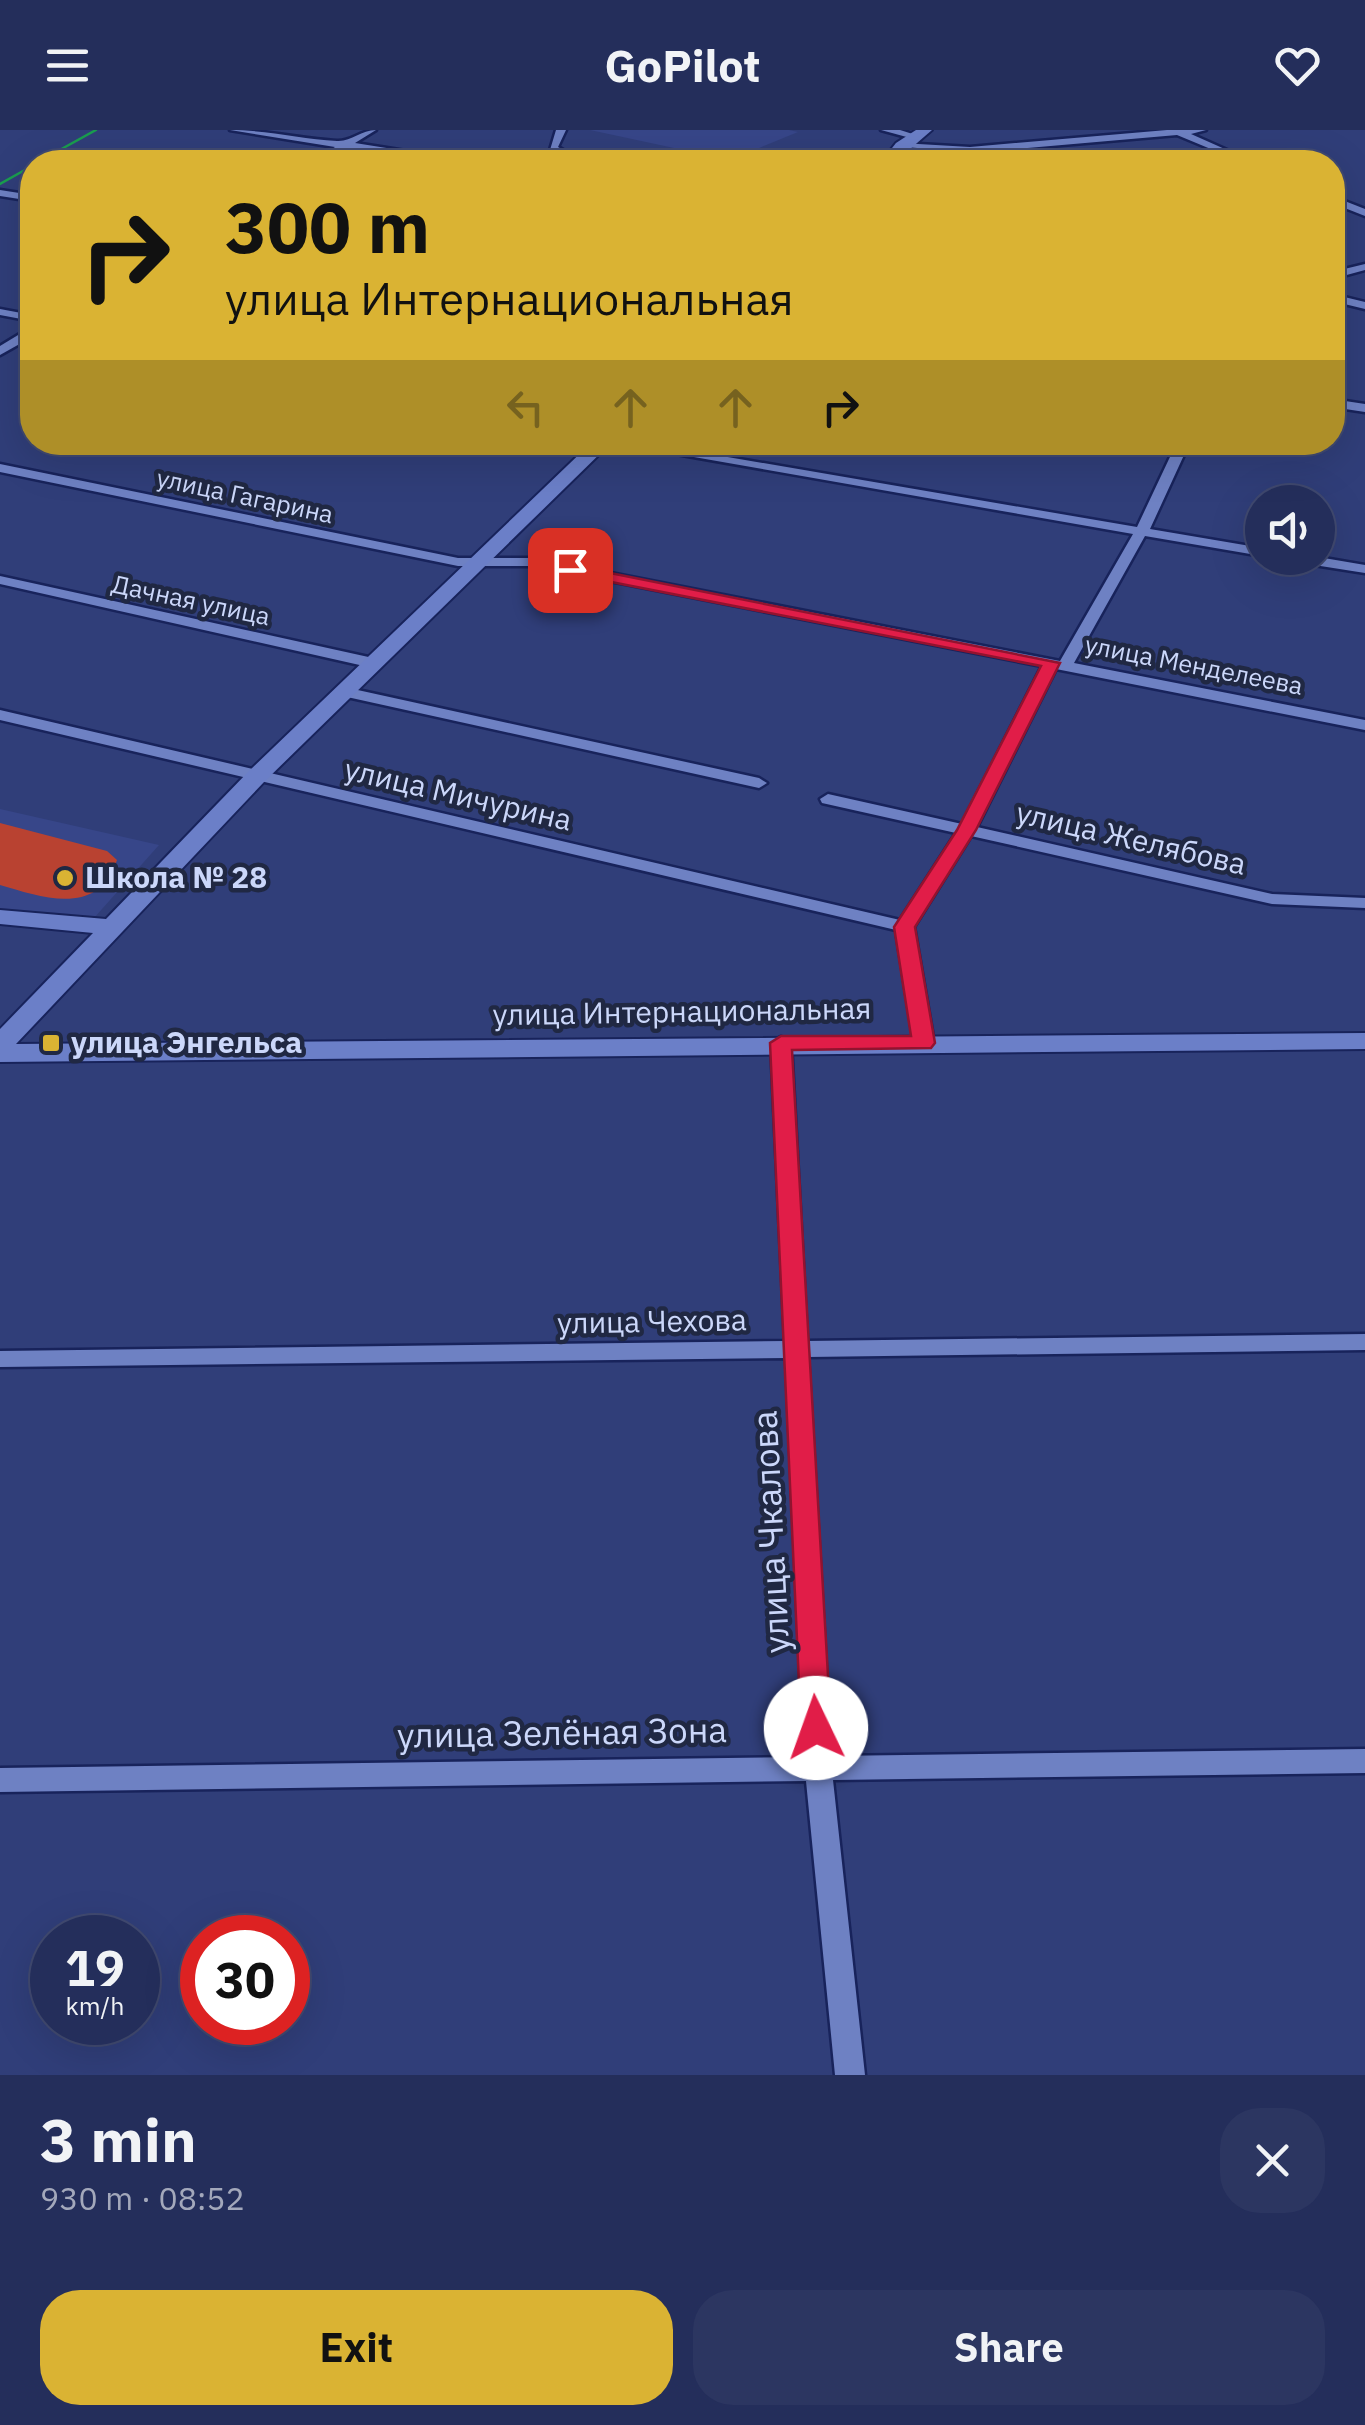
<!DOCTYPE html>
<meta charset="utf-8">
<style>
:root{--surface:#242e5b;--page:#2c3661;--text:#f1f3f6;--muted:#a3a8bb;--line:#414a71;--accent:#dab333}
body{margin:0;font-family:"IBM Plex Sans",sans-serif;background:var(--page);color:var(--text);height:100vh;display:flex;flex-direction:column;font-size:38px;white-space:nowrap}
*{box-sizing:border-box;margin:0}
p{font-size:32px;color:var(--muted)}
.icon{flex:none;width:55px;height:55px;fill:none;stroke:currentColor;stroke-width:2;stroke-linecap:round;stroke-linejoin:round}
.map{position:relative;height:1945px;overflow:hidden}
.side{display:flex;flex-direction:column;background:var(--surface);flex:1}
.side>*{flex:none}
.hud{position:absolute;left:20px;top:20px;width:1325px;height:305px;border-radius:40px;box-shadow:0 10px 40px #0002,0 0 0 2px var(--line);background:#dab333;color:#111;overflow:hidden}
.buttons{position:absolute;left:1245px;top:355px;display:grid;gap:20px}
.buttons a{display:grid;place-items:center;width:90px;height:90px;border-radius:50%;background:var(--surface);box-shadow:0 10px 40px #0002,0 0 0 2px var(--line);font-size:50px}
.speed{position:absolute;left:30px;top:1785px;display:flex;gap:20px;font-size:50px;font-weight:700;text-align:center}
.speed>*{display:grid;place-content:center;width:130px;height:130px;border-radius:50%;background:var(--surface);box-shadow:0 10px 40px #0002,0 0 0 2px var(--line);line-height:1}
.speed small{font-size:25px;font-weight:400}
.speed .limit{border:15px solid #d22;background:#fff;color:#111}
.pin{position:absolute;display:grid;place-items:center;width:85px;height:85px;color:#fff;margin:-42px;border-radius:20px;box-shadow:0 5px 15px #0006}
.me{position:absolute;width:110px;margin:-55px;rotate:357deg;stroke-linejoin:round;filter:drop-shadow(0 0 8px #0008)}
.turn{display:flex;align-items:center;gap:35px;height:210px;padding:0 40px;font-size:45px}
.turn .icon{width:130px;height:130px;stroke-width:2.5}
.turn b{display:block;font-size:70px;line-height:85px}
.lanes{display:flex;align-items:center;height:95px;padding:0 40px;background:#0003;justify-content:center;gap:50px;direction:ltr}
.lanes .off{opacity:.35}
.round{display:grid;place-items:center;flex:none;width:105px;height:105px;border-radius:40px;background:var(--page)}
.overview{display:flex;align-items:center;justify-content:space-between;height:170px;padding:0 40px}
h1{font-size:60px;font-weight:700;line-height:75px}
.action{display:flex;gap:20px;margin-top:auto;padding:20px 40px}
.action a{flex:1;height:115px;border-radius:40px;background:var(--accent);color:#111;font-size:40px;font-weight:700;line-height:115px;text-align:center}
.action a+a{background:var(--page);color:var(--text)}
header{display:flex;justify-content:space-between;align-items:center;height:130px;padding:0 40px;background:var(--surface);font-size:45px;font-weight:700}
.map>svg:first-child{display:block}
</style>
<header><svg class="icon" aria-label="menu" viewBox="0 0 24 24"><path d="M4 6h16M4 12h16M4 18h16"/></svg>GoPilot<svg class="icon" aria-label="heart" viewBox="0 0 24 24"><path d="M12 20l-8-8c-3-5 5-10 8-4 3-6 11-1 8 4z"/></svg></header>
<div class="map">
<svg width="1365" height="1945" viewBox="0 0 1365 1945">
<rect width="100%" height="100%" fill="#303e79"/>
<g fill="#374689">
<path d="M590,0H789L798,2L730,30Z"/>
<path d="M0,679L159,715L94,788L0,781Z"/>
</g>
<path fill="#b94231" d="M0,693L107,721L117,730C99,788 41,767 0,755Z"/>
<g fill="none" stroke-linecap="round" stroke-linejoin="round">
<g stroke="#1a9e4f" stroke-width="2.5">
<path d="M38,32L96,0"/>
<path d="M0,54L32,36"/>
</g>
<defs>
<g id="street">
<path d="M230,0C267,0 301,9 337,11C351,12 361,0 376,0L355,13L475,32H452L347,18L322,32H311L335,17Z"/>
<path d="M556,0H566L558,17L583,32H572L550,20Z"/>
<path d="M881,0H900L919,6L914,9Z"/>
<path d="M1167,0H1206L1191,4L1254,32H1242L1177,5L970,23L896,16L901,13L970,17Z"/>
<path d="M0,60L32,65V71L0,66Z"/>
<path d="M1332,66L1365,79V86L1332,73Z"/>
<path d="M1365,134V140L1332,149V142Z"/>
<path d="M1332,164L1365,172V179L1332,171Z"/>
<path d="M0,179L32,185V191L0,185Z"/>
<path d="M28,199H32V207L0,225V216Z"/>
<path d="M1332,269L1365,274V282L1332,277Z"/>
<path d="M608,312H640L1137,397L1177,312H1190L1150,399L1262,418V426L1145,406L1074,533L1365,590V600L1056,539L977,697L1272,764L1365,768V778L1272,774L971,706L914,797L934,913L924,919L914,913L896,800L0,590V580L900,790L956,703L822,673L820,669L828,664L962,694L1042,536L534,436H458L0,342V334L458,428H534L1060,531L1133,404Z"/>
<path d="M1318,427L1365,435V443L1295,432L1288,428Z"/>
<path d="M0,446L373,528L381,533L373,538L0,454Z"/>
<path d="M344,557L759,648L767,653L759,658L338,565L336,562Z"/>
<path d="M781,907L791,913L807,1211L1365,1204V1220L808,1227L831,1626L1365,1619V1643L833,1650L865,1945H835L806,1651L0,1662V1638L804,1627L786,1228L0,1237V1221L785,1211L771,913Z"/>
</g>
<g id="secondary">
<path d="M916,0H932L895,32H881L896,13Z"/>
<path d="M592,312H612L264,652L16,914L1365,903V919L0,932V899L93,803L0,794V780L106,789L248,642Z"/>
</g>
</defs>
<use href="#street" stroke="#18235b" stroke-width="5"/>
<use href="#secondary" stroke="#18235b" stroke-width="4"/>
<use href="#street" fill="#6e81c3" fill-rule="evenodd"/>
<use href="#secondary" fill="#6b7fc8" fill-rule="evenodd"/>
</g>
<path fill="#e11d48" stroke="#92132f" stroke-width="2.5" d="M570,435L1060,533L976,700L915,797L935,913L931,918L792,920L831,1598L827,1608L816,1612L806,1608L801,1598L770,913L781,906H911L894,797L957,700L1041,536L565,443V436Z"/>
<g fill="#dab333" stroke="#202843" stroke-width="4">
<circle cx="65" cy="748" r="10"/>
<rect x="41" y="903" width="20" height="20" rx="5"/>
</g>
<g text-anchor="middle" stroke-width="9" stroke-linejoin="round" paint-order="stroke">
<g font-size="25" fill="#cbd7fa" stroke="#202843">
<text transform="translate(245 366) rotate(12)" y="9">улица Гагарина</text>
<text transform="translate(191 470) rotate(12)" y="9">Дачная улица</text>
<text transform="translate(1194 535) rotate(11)" y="9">улица Менделеева</text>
</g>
<g font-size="30" fill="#cbd7fa" stroke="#202843">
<text transform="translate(458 665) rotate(13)" y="10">улица Мичурина</text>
<text transform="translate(1131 709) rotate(13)" y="10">улица Желябова</text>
<text transform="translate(682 882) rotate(-1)" y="10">улица Интернациональная</text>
<text transform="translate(652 1192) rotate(-1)" y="10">улица Чехова</text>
</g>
<g font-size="30" font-weight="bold" fill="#cbd7fa" stroke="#202843" text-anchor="start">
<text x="85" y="758">Школа № 28</text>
<text x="71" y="923">улица Энгельса</text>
</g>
<g font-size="35" fill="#cbd7fa" stroke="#202843">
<text transform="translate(771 1402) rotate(-93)" y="12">улица Чкалова</text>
<text transform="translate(562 1603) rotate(-1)" y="12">улица Зелёная Зона</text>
</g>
</g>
</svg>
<div class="buttons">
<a><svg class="icon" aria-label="sound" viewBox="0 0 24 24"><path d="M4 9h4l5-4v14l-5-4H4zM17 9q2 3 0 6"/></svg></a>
</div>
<div class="speed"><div>19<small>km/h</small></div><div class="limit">30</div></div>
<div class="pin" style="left:570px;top:440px;background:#d93025"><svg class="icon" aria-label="arrive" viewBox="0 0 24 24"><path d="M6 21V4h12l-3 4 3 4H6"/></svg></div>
<svg class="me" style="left:816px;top:1598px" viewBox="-20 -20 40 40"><circle r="19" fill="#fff"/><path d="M0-13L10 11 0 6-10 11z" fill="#e11d48"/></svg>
<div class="hud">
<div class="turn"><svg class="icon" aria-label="right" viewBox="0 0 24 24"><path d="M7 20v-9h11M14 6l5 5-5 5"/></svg><div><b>300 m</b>улица Интернациональная</div></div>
<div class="lanes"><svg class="icon off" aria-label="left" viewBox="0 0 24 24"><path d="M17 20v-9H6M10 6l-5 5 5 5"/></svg><svg class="icon off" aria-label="ahead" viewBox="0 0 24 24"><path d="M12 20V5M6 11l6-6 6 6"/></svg><svg class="icon off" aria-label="ahead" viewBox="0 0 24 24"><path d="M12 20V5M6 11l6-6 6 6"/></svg><svg class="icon" aria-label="right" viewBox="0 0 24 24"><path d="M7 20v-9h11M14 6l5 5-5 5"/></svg></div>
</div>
</div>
<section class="side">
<div class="overview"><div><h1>3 min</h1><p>930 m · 08:52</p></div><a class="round"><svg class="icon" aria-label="close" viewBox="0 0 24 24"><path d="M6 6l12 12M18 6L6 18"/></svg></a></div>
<div class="action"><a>Exit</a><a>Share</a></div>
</section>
